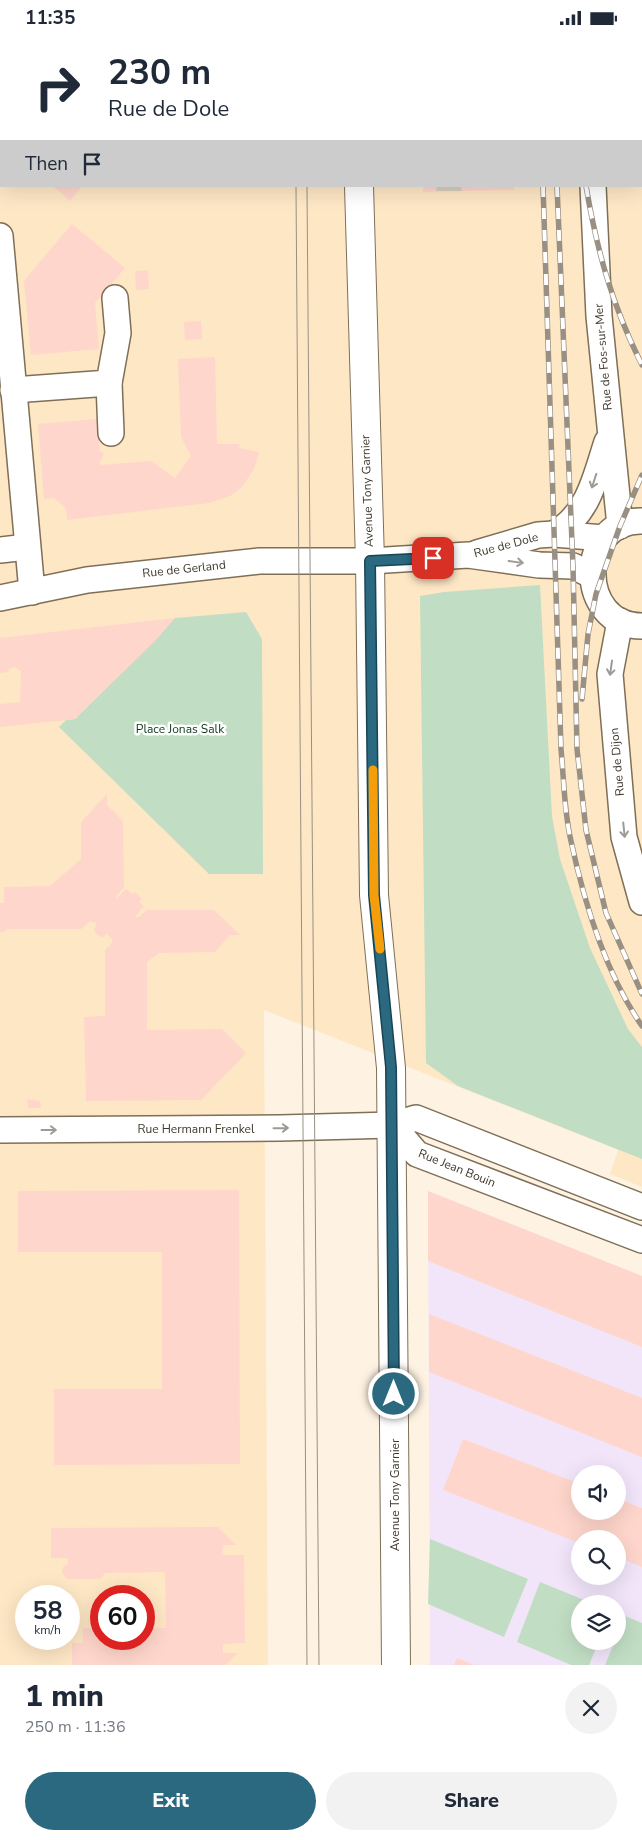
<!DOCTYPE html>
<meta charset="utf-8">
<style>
:root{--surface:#fff;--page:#f2f2f3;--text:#1f2937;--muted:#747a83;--accent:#2a697f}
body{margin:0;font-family:"Nunito Sans",sans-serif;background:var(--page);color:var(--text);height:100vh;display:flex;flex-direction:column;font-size:19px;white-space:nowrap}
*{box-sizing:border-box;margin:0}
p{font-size:16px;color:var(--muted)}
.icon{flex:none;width:28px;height:28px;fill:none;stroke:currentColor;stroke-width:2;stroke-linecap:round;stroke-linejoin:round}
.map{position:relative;height:1630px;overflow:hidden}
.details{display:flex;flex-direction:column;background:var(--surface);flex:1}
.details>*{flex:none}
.hud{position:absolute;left:0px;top:0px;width:642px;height:152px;box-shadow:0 5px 20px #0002;background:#fff;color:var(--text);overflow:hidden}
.fabs{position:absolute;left:571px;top:1430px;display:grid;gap:10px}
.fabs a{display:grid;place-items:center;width:55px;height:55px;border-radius:50%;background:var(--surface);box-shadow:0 5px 20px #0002;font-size:25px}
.speed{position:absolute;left:15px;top:1550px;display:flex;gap:10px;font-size:25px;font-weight:700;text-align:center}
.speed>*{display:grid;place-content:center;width:65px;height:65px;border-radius:50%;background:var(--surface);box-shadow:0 5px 20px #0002;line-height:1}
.speed small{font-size:12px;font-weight:400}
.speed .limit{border:8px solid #d22;background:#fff;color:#111}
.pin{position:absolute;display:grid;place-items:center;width:42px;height:42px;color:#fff;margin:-21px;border-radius:10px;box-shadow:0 2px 8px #0006}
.me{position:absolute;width:55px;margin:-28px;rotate:0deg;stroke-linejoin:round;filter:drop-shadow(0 0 4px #0008)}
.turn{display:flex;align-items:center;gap:18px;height:105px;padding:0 25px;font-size:22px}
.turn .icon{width:65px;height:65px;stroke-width:2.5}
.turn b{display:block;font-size:35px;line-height:42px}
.then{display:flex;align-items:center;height:48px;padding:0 25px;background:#0003;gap:10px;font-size:19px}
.round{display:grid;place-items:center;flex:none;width:52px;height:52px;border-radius:26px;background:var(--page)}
.summary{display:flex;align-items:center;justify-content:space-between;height:85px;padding:0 25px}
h1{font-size:30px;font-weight:800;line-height:38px}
.primary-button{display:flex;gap:10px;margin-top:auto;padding:10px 25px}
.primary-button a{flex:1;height:58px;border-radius:30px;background:var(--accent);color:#fff;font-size:20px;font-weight:800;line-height:58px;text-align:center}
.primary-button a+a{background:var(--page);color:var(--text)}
.status{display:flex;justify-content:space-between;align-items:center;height:35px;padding:0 25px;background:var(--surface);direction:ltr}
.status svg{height:14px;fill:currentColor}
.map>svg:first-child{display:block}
</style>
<div class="status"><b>11:35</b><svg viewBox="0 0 49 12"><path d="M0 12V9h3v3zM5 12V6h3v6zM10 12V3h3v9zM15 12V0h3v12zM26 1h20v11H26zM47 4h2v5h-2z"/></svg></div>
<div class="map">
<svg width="642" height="1630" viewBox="0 0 642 1630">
<rect width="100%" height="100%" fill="#fef3e3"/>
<path fill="#f2e5fa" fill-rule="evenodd" d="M428,1156L642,1241V1630H430ZM580,1439H618V1476H580ZM580,1504H618V1541H580ZM580,1569H618V1606H580Z"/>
<path fill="#fee7c5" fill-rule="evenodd" d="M0,0H642V1152L610,1139L618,1115L264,975L268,1630H0ZM1,1H641V151H1ZM26,1561H69V1604H26ZM101,1561H144V1604H101Z"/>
<g fill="#c1dec4">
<path d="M540,550L552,781L560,824L590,913L628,994L642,1012V1124L458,1051L426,1028L420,561L444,557Z"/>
<path d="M246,577L262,604L263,839H209L59,692L66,685L75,684L175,583Z"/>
<path d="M430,1504L528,1544L504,1602L428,1569Z"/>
<path d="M540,1547L594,1569H580V1606H599L589,1630H571L517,1607Z"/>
<path d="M625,1581L642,1588V1630H605L615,1606H618V1599Z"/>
</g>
<g fill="#ffd6cb">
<path d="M53,151H82L70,166Z"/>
<path d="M423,151H514V155L423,157Z"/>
<path d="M72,189L125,233L95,268L99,314L31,320L24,246Z"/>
<path d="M148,235L149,254L136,255L135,236Z"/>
<path d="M201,286L202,304L185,305L184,287Z"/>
<path d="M215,322L217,409H240L239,413L259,417L254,434L242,452L230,461L209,468L67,485L66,473L54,463L44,464L38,389L97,384L100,417H103V422L99,428L101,430L151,426L175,443L191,421L181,402L178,324Z"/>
<path d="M175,583L156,605L75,684L0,692V669L20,667L21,636L15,632L10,633L8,637L0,638V603Z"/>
<path d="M107,759V770L123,786L124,852L116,861V864L126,854L132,859L135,857L142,864L139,867L144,871L135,882H139L147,875H214L240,900H230L215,917L159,918L147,927V995L222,994L246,1018L201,1065L86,1066L84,982L105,981V915L112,908V904L107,899L103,902L97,900L94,895L97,888L90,886L81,894H6V896L0,897V868H4V852L50,851L81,824V787Z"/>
<path d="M27,1064L40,1066L41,1073H28Z"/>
<path d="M239,1155L240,1429L54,1430V1354H162V1217H18V1156Z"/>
<path d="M428,1156L642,1241V1312L428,1226Z"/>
<path d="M429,1279L642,1363V1422L429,1337Z"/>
<path d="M463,1404L580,1449V1476H618V1464L642,1473V1532L618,1522V1504H580V1508L443,1455Z"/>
<path d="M218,1492L236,1510H223L222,1520H244L245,1608L223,1609V1618H238L225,1630H72V1608H83V1593H101V1604H144V1593H166L165,1537L105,1538L100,1544H67L62,1537L63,1532L68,1529V1523H51V1493Z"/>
<path d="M457,1623L474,1630H454Z"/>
</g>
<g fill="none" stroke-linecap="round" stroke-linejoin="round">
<path stroke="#d8cdbe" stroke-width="25" stroke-dasharray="25 12" stroke-linecap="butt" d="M449,151V156"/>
<defs>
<g id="minor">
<path d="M440,0L441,1"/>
<path d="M586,0V1"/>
<path d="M101,1L102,0"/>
<path d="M254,1L255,0"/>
<path d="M0,24L1,23"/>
<path d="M593,151L599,281L620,491"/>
<path d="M0,201L32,557"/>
<path d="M109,348L111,398"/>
<path d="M13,355L109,348L118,298L115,263"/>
<path d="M642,486C577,484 576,591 642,591"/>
<path d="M554,499C589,479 595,443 607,407"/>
<path d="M0,515L27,512"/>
<path d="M477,518L538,500L554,499L604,503"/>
<path d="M0,563L87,545L259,526H370L468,520L539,530L573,531L591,540"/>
<path d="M620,586L610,639L624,802L642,867"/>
<path d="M392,1090L417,1119L642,1205"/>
<path d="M0,1095L280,1093L392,1090L416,1083L642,1172"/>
</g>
<g id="major">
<path d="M362,1V0"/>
<path d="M359,151L370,526L374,860L391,1033L396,1630"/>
</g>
</defs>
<use href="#minor" stroke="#7f6f57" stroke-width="28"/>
<use href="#major" stroke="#7f6f57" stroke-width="30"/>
<use href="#minor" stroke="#fff" stroke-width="25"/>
<use href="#major" stroke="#fff" stroke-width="28"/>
<g stroke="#999083" stroke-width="1">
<path d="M295,1V0"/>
<path d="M306,1V0"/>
<path d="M296,151L307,1630"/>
<path d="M307,151L319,1630"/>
</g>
<defs>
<g id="rail">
<path d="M537,0V1"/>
<path d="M559,0V1"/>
<path d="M543,151L561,714C564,744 564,777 571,806C584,867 606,939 642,991"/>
<path d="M557,151L573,531L577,714L586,795L606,878L642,959"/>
<path d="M586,151C597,216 612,270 642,330"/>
<path d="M582,664L588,599L596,559L620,491L642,440"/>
</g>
</defs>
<use href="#rail" stroke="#999083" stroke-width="5.5"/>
<use href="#rail" stroke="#fff" stroke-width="4" stroke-dasharray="11" stroke-linecap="butt"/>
</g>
<defs><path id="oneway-shaft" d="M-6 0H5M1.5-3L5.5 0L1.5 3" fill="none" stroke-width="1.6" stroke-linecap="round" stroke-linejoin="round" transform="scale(1.25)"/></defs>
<g stroke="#9e9b96">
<use href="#oneway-shaft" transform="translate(594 446) rotate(108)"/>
<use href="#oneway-shaft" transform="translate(516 527) rotate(8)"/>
<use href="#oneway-shaft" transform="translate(611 633) rotate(98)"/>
<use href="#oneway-shaft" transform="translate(624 795) rotate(84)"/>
<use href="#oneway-shaft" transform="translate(281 1093) rotate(-1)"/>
<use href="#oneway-shaft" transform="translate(49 1095)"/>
</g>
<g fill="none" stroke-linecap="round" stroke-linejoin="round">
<defs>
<path id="route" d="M394,1359L391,1032L374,860L370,526L433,523"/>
</defs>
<use href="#route" stroke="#1b4453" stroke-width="12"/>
<use href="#route" stroke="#2a697f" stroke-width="9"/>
<path stroke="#f59e0b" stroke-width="9" d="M373,735L374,860L380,914"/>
</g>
<g text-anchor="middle" stroke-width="5" stroke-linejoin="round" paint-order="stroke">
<g font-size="12" fill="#3e372c" stroke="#fff">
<text transform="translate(603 322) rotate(-95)" y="4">Rue de Fos-sur-Mer</text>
<text transform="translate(367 456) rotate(-92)" y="4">Avenue Tony Garnier</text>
<text transform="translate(506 510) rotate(-15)" y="4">Rue de Dole</text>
<text transform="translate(184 534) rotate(-6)" y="4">Rue de Gerland</text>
<text transform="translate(617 727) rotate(-95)" y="4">Rue de Dijon</text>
<text x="196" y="1098">Rue Hermann Frenkel</text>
<text transform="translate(457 1133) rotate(22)" y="4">Rue Jean Bouin</text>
<text transform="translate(395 1460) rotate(-90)" y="4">Avenue Tony Garnier</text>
</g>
<g font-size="12" fill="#0a3916" stroke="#fff">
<text x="180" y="698">Place Jonas Salk</text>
</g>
</g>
</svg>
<div class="fabs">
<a><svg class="icon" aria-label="sound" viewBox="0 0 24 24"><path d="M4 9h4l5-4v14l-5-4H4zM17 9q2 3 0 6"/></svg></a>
<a><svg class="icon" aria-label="search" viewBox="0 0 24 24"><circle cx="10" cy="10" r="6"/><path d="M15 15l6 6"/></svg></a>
<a><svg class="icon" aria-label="layers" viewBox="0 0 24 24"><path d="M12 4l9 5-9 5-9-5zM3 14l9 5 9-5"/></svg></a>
</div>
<div class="speed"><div>58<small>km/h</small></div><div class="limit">60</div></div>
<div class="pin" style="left:433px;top:523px;background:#d93025"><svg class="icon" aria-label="arrive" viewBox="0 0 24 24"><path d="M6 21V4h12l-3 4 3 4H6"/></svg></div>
<svg class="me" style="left:394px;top:1359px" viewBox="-20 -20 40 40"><circle r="17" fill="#2a697f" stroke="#fff" stroke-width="3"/><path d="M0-11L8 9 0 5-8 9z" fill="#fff"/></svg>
<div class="hud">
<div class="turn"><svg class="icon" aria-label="right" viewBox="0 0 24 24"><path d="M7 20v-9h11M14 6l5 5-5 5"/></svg><div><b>230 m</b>Rue de Dole</div></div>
<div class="then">Then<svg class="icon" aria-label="arrive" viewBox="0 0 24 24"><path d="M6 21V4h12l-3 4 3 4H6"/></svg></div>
</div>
</div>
<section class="details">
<div class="summary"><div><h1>1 min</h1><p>250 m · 11:36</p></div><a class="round"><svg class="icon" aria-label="close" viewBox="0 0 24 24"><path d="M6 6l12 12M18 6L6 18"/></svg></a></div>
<div class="primary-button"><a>Exit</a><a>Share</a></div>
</section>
